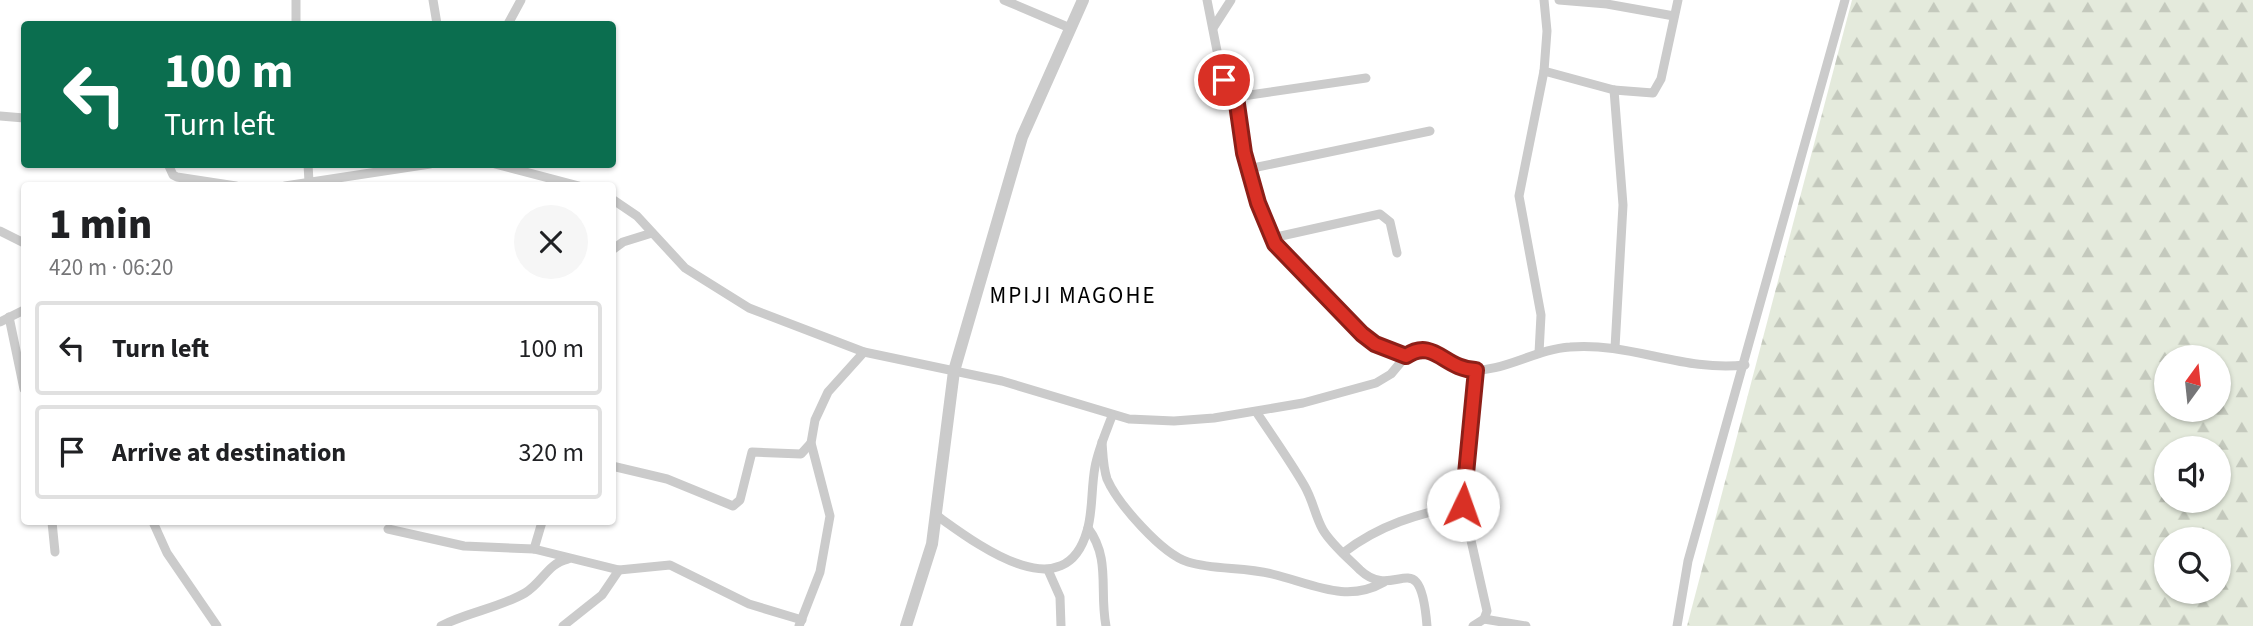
<!DOCTYPE html>
<meta charset="utf-8">
<style>
:root{--surface:#fff;--page:#f6f6f6;--text:#202124;--muted:#757577;--line:#e0e0e0}
body{margin:0;font-family:"Source Sans 3",sans-serif;background:var(--page);color:var(--text);height:100vh;display:flex;flex-direction:column;font-size:26px;white-space:nowrap}
*{box-sizing:border-box;margin:0}
p{font-size:23px;color:var(--muted)}
.icon{flex:none;width:38px;height:38px;fill:none;stroke:currentColor;stroke-width:2;stroke-linecap:round;stroke-linejoin:round}
.map{position:relative;flex:1;overflow:hidden}
.panel{position:absolute;left:21px;top:182px;width:595px;height:343px;display:flex;flex-direction:column;background:var(--surface);border-radius:7px;box-shadow:0 2px 5px #0004}
.panel>*{flex:none}
.guide{position:absolute;left:21px;top:21px;width:595px;height:147px;border-radius:7px;box-shadow:0 2px 5px #0004;background:#0b6e4f;color:#fff;overflow:hidden}
.needle{width:46px;rotate:15deg}
.controls{position:absolute;left:2154px;top:345px;display:grid;gap:14px}
.controls a{display:grid;place-items:center;width:77px;height:77px;border-radius:50%;background:var(--surface);box-shadow:0 2px 5px #0004;font-size:35px}
.pin{position:absolute;display:grid;place-items:center;width:60px;height:60px;color:#fff;margin:-30px;border:4px solid #fff;border-radius:50%;box-shadow:0 2px 7px #0007}
.me{position:absolute;width:77px;margin:-38px;rotate:3deg;stroke-linejoin:round;filter:drop-shadow(0 0 5px #0008)}
.turn{display:flex;align-items:center;gap:24px;height:147px;padding:0 28px;font-size:32px}
.turn .icon{width:91px;height:91px;stroke-width:2.5}
.turn b{display:block;font-size:49px;line-height:60px}
.round{display:grid;place-items:center;flex:none;width:74px;height:74px;border-radius:37px;background:var(--page)}
.head{display:flex;align-items:center;justify-content:space-between;height:119px;padding:0 28px}
h1{font-size:42px;font-weight:800;line-height:52px}
ul{padding:0;list-style:none}
li{display:flex;align-items:center;gap:21px;height:94px;margin:0 14px 10px;padding:0 14px;border:4px solid var(--line);border-radius:7px}
li div{flex:1}
li b{display:block;font-size:26px}
li em{font-style:normal}
.map>svg:first-child{display:block}
</style>
<div class="map">
<svg width="2253" height="626" viewBox="0 0 2253 626">
<defs>
<pattern id="forest-firs" width="22" height="20" patternUnits="userSpaceOnUse" patternTransform="scale(1.75)"><rect width="22" height="20" fill="#e4eadc"/><path d="M5 1l3.5 6h-7zM16 11l3.5 6h-7z" fill="#c4c9bd"/></pattern>
</defs>
<rect width="100%" height="100%" fill="#fff"/>
<path fill="url(#forest-firs)" fill-rule="evenodd" d="M1852,0H2253V626H1687ZM2166,357H2219V410H2166ZM2166,448H2219V500H2166ZM2166,539H2219V592H2166Z"/>
<g fill="none" stroke-linecap="round" stroke-linejoin="round">
<g stroke="#cbcbcb" stroke-width="9">
<path d="M296,0V24"/>
<path d="M433,0L437,24"/>
<path d="M1004,0L1070,28"/>
<path d="M1207,0L1221,71L1236,97L1244,153L1272,238L1287,258L1362,334L1375,344L1406,356"/>
<path d="M1559,0L1607,4L1674,16"/>
<path d="M508,24L521,0"/>
<path d="M1213,28L1231,0"/>
<path d="M1544,71L1614,90L1653,93L1661,79L1678,0"/>
<path d="M1614,90L1623,205L1615,348"/>
<path d="M1236,97L1366,78"/>
<path d="M0,116L24,118"/>
<path d="M168,164L173,175L177,177L236,186"/>
<path d="M308,164L309,182"/>
<path d="M495,164L579,186"/>
<path d="M1248,169L1430,131"/>
<path d="M285,186L430,164"/>
<path d="M612,199L637,216L685,268L749,308L864,352L1002,381L1129,419L1174,421L1214,418L1303,403L1376,383L1391,374L1406,356L1423,348C1440,351 1448,368 1466,370C1501,374 1535,349 1570,347C1631,342 1683,372 1745,365"/>
<path d="M0,231L24,243"/>
<path d="M1272,238L1380,214L1390,222L1397,253"/>
<path d="M612,250L623,242L652,233"/>
<path d="M9,317L24,389"/>
<path d="M0,322L24,310"/>
<path d="M1539,353L1541,315L1519,196L1544,71L1547,31L1544,0"/>
<path d="M1257,413C1273,437 1290,461 1304,485C1313,500 1315,516 1323,530C1332,545 1348,558 1360,570C1396,604 1420,539 1427,626"/>
<path d="M1102,442C1103,455 1103,467 1107,479C1118,504 1162,554 1188,562C1214,570 1244,567 1272,574C1311,583 1346,604 1384,582"/>
<path d="M612,466L667,479L733,506L740,500L752,452L801,454L811,443"/>
<path d="M936,515C974,542 1064,612 1087,531C1093,512 1091,488 1095,467C1098,450 1106,432 1112,416"/>
<path d="M52,522L55,552"/>
<path d="M153,522L167,553L217,626"/>
<path d="M1088,528C1111,559 1099,590 1106,626"/>
<path d="M388,529L464,546L534,549L619,570L670,565L749,604L802,620"/>
<path d="M534,549L542,522"/>
<path d="M1343,553C1379,525 1419,513 1463,505"/>
<path d="M1048,570L1060,597L1061,626"/>
<path d="M1484,619L1526,626"/>
<path d="M441,626C468,612 499,608 525,593C542,583 548,563 568,559"/>
<path d="M563,626L602,595L619,570"/>
<path d="M799,626L820,572L830,516L811,443L815,420L828,392L864,352"/>
<path d="M1473,626L1484,619L1487,611L1463,505L1476,370"/>
<path d="M1677,626L1688,561L1845,0"/>
</g>
<path stroke="#cbcbcb" stroke-width="12" d="M906,626L932,544L954,371L1022,137L1083,0"/>
</g>
<g fill="none" stroke-linecap="round" stroke-linejoin="round">
<defs>
<path id="route" d="M1224,80L1236,97L1244,153L1258,203L1275,244L1362,334L1375,344L1406,356C1434,337 1445,370 1476,370L1463,505"/>
</defs>
<use href="#route" stroke="#8d1f18" stroke-width="18"/>
<use href="#route" stroke="#d93025" stroke-width="12"/>
</g>
<g text-anchor="middle" stroke-width="7" stroke-linejoin="round" paint-order="stroke">
<g font-size="23" letter-spacing="2" fill="#000" stroke="#fff">
<text x="1073" y="303">MPIJI MAGOHE</text>
</g>
</g>
</svg>
<div class="controls">
<a><svg class="needle" viewBox="-14 -14 28 28"><path d="M0-13l5 13h-10z" fill="#e53935"/><path d="M0 13l5-13h-10z" fill="#757577"/></svg></a>
<a><svg class="icon" aria-label="sound" viewBox="0 0 24 24"><path d="M4 9h4l5-4v14l-5-4H4zM17 9q2 3 0 6"/></svg></a>
<a><svg class="icon" aria-label="search" viewBox="0 0 24 24"><circle cx="10" cy="10" r="6"/><path d="M15 15l6 6"/></svg></a>
</div>
<div class="pin" style="left:1224px;top:80px;background:#d93025"><svg class="icon" aria-label="arrive" viewBox="0 0 24 24"><path d="M6 21V4h12l-3 4 3 4H6"/></svg></div>
<svg class="me" style="left:1463px;top:505px" viewBox="-20 -20 40 40"><circle r="19" fill="#fff"/><path d="M0-13L10 11 0 6-10 11z" fill="#d93025"/></svg>
<div class="guide">
<div class="turn"><svg class="icon" aria-label="left" viewBox="0 0 24 24"><path d="M17 20v-9H6M10 6l-5 5 5 5"/></svg><div><b>100 m</b>Turn left</div></div>
</div>
<section class="panel">
<div class="head"><div><h1>1 min</h1><p>420 m · 06:20</p></div><a class="round"><svg class="icon" aria-label="close" viewBox="0 0 24 24"><path d="M6 6l12 12M18 6L6 18"/></svg></a></div>
<ul>
<li><svg class="icon" aria-label="left" viewBox="0 0 24 24"><path d="M17 20v-9H6M10 6l-5 5 5 5"/></svg><div><b>Turn left</b></div><em>100 m</em></li>
<li><svg class="icon" aria-label="arrive" viewBox="0 0 24 24"><path d="M6 21V4h12l-3 4 3 4H6"/></svg><div><b>Arrive at destination</b></div><em>320 m</em></li>
</ul>
</section>
</div>
